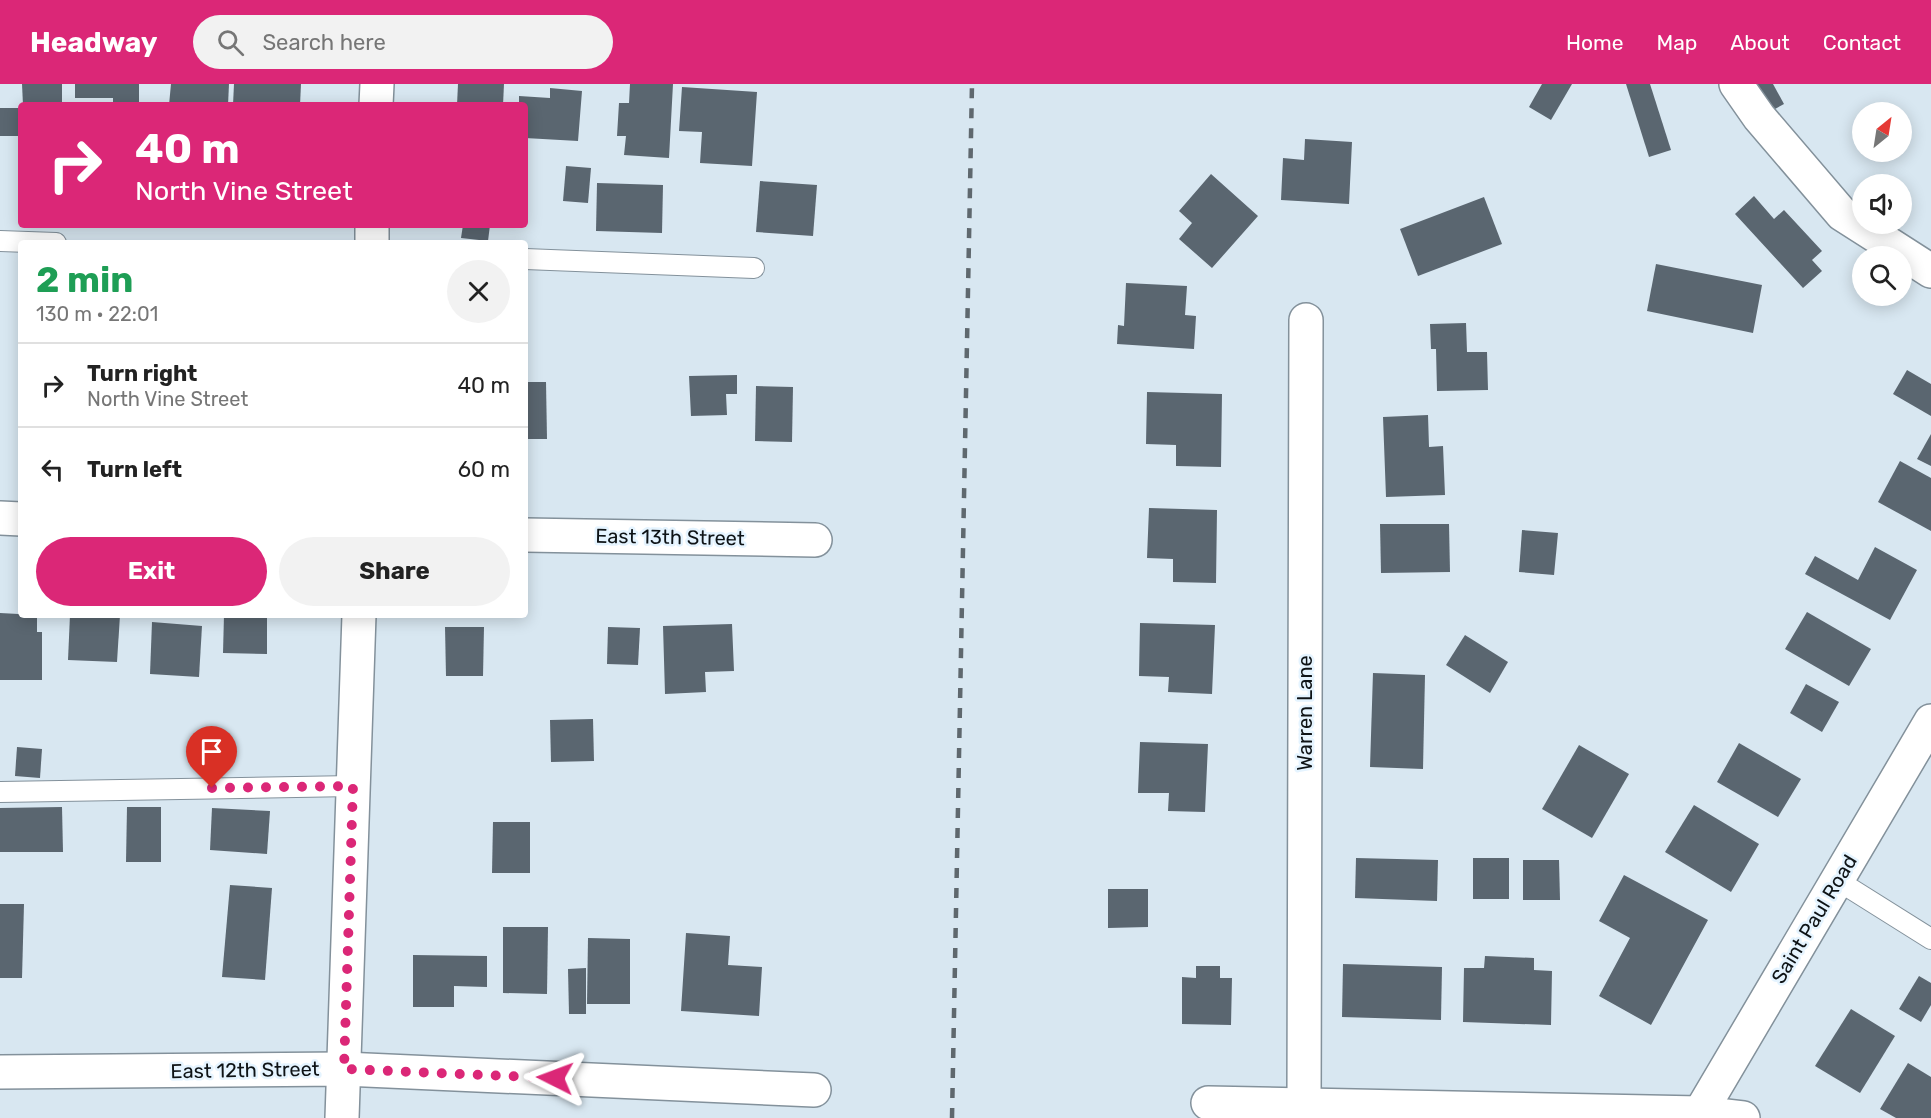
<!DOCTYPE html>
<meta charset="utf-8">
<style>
:root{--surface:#fff;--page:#f2f2f2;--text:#222;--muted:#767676;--line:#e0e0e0;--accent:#db2777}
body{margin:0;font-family:Rubik,sans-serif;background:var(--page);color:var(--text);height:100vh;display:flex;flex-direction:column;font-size:22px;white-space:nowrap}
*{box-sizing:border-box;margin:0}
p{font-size:20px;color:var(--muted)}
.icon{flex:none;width:33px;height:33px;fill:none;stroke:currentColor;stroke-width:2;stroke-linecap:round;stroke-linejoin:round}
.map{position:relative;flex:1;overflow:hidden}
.panel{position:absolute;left:18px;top:156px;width:510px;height:378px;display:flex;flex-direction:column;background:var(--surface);border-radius:6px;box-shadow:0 3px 15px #0003}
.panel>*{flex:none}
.hud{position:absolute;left:18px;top:18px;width:510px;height:126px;border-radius:6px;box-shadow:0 3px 15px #0003;background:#db2777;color:#fff;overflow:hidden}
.needle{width:39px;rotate:30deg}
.tools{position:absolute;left:1852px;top:18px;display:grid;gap:12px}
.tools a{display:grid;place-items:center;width:60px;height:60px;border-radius:50%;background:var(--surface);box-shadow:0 3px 15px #0003;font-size:30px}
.pin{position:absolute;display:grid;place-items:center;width:51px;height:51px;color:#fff;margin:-62px -26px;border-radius:50% 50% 50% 0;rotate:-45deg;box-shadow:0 0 6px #0007}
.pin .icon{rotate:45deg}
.me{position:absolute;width:66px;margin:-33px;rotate:273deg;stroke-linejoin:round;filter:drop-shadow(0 0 4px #0008)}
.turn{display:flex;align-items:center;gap:21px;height:126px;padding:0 18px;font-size:27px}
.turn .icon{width:78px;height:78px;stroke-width:2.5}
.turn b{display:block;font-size:42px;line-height:51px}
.round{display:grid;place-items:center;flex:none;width:63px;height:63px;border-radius:32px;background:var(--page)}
.overview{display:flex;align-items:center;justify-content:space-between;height:102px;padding:0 18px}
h1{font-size:36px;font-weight:700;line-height:45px;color:#1e9e55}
.cta{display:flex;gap:12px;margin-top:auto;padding:12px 18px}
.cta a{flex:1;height:69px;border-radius:36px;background:var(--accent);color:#fff;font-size:24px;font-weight:700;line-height:69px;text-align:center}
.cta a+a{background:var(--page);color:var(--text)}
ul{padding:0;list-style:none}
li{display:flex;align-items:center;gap:18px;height:84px;padding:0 18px;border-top:2px solid var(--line)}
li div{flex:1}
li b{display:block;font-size:22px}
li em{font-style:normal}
header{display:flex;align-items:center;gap:36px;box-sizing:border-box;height:84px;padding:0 30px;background:var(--accent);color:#fff}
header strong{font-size:28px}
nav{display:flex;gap:33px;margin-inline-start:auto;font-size:21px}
.search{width:420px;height:54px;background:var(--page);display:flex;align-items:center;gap:15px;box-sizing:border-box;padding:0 21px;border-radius:33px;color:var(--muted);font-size:22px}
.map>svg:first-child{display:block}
</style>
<header>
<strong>Headway</strong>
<div class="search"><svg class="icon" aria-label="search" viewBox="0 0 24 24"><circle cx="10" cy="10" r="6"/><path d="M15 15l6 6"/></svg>Search here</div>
<nav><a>Home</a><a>Map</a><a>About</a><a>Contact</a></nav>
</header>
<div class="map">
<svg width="1931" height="1034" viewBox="0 0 1931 1034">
<rect width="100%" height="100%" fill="#d8e7f1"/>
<g fill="#5a6670">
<path d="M22,0H62V21H23Z"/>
<path d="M75,0H139V21H113V14H75Z"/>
<path d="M171,0H229L228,21H169Z"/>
<path d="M234,0H301L300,21H233Z"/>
<path d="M458,0H504L503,21H457Z"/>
<path d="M630,0H673L669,74L624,71L626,52H617L619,19H629Z"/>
<path d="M1542,0H1572L1551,36L1529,23Z"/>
<path d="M1626,0H1650L1671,66L1649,73Z"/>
<path d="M1747,0H1773L1784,20L1764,31Z"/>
<path d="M682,3L757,8L752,82L700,79L702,48L679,47Z"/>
<path d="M550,4L582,7L578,57L525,54V21H519V12L550,14Z"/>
<rect x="0" y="24" width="21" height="28"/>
<path d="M1305,55L1352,58L1349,120L1281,116L1283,74L1304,76Z"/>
<path d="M566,82L591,84L588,119L563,117Z"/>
<path d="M1211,90L1258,132L1212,184L1179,155L1192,139L1179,127Z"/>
<path d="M760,97L817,101L813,152L756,148Z"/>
<path d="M597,99L663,101L662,149L596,147Z"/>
<path d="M1754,112L1774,135L1784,126L1822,167L1812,176L1822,187L1803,204L1735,130Z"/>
<path d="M1484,113L1502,160L1418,192L1400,145Z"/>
<path d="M463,141H490L488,157L461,154Z"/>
<path d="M1656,180L1762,201L1753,249L1647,227Z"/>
<path d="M1126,199L1187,202L1185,231L1196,232L1194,265L1117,260L1118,241L1124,242Z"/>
<path d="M1466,239L1467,268H1487L1488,306L1437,307L1436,265H1431L1430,240Z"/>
<path d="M1907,286L1931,300V332L1893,310Z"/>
<path d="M737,291V310H726L727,331L691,332L689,292Z"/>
<path d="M525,298H546L547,355H525Z"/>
<path d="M756,302L793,303L792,358L755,357Z"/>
<path d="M1147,308L1222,310L1221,383L1176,382V361L1146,360Z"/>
<path d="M1428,331L1429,363L1443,362L1445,411L1386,413L1383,333Z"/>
<path d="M1931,350V382L1917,375Z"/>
<path d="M1900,377L1931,394V447L1878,418Z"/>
<path d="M1149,424L1217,426L1216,499L1173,498V475L1147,474Z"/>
<path d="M1380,440H1449L1450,488L1381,489Z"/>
<path d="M1522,446L1558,449L1554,491L1519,488Z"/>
<path d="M1875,463L1917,486L1890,536L1805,490L1815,472L1858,496Z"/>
<path d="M1807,528L1871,565L1849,602L1785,565Z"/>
<path d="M0,529L37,531V548H42V596H0Z"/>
<path d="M70,531H120L117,578L68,576Z"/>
<path d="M224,531H267V570L223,569Z"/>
<path d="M152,538L202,542L199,593L150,590Z"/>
<path d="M1140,539L1215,541L1212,610L1168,608L1169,593L1139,592Z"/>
<path d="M732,540L734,587L705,588L706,608L665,610L663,542Z"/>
<path d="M445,543H484L483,592H446Z"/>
<path d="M608,543L640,544L638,581L607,580Z"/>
<path d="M1465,551L1508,578L1490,609L1446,581Z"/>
<path d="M1373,589L1425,591L1423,685L1370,683Z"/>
<path d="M1806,600L1839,618L1822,648L1790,629Z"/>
<path d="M593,635L594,677L551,678L550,636Z"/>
<path d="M1140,658L1208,660L1205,728L1168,727L1169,709H1138Z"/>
<path d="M1739,659L1801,695L1778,733L1717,698Z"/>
<path d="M1579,661L1629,690L1592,754L1542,725Z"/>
<path d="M17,663L42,665L40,694L15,692Z"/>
<path d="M1694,721L1759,760L1731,808L1665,768Z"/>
<path d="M62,723L63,768H0V724Z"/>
<path d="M127,723H161V778H126Z"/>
<path d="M212,724L270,727L267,770L210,766Z"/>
<path d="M493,738H530V789H492Z"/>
<path d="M1356,774L1438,776L1437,817L1355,814Z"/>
<rect x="1473" y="774" width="36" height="41"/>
<path d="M1523,776H1559L1560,816H1523Z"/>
<path d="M1624,791L1708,836L1651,941L1599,912L1630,854L1599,837Z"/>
<path d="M230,801L272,804L265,896L222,893Z"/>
<path d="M1108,805H1148V843L1108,844Z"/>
<path d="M0,820H24L22,894H0Z"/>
<path d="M503,843H548L547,910L503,909Z"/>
<path d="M686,849L730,852L728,881L762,883L759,932L681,927Z"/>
<path d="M588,854L630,855V920H587Z"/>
<path d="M413,871L487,872V903L454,902V923H413Z"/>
<path d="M1485,872L1534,874V886L1552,887L1551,941L1463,938L1464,884H1484Z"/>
<path d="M1343,880L1442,883L1441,936L1342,933Z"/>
<path d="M1196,882H1220V894H1232L1231,941L1182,940V893L1196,894Z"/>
<path d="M586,884V930H569L568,885Z"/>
<path d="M1919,892L1931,899V921L1921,938L1899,925Z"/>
<path d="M1851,925L1895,952L1860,1009L1815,982Z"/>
<path d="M1908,979L1931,993V1034H1896L1880,1025Z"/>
</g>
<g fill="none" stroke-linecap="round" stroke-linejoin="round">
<defs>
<g id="service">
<path d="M0,157L56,159"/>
<path d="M525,175L754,184"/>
<path d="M0,708L353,702"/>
<path d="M1837,796L1931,855"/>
</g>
<g id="minor">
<path d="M1736,0L1759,33L1842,130L1931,187"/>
<path d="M376,21L377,0"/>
<path d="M372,159V141"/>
<path d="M0,434L21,435"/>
<path d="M525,451L815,456"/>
<path d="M0,988L344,985L814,1006"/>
<path d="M1208,1019L1700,1029L1743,1034"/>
<path d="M1304,1021L1306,236"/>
<path d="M342,1034L359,531"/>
</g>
<path id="secondary" d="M1697,1034L1931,637"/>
</defs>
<use href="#service" stroke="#83919b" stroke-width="22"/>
<use href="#minor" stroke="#83919b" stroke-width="36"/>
<use href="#secondary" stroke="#83919b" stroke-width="36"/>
<use href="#service" stroke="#fff" stroke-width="20"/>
<use href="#minor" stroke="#fff" stroke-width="33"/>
<use href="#secondary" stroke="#fff" stroke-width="33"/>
<path stroke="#5f686e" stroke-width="4.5" stroke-dasharray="10 10" stroke-linecap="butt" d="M952,1034L972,0"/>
</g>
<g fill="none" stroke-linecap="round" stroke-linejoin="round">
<path stroke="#db2777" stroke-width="10" stroke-dasharray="0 18" d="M212,704L353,702L344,985L555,994"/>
</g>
<g text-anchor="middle" stroke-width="5" stroke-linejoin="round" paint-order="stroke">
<g font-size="20" fill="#0e1316" stroke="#e5f4ff">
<text transform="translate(670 453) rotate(1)" y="7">East 13th Street</text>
<text transform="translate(1305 629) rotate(-90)" y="7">Warren Lane</text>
<text transform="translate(1814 835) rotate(-59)" y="7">Saint Paul Road</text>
<text transform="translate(245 986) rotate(-1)" y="7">East 12th Street</text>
</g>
</g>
</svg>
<div class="tools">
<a><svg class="needle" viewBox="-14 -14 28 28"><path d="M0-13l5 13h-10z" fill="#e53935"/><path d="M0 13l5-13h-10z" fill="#767676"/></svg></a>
<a><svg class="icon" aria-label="sound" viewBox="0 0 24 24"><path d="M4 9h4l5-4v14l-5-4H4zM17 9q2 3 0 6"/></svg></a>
<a><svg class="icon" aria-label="search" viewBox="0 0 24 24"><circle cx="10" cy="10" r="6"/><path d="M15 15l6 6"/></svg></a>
</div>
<div class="pin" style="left:212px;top:704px;background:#d93025"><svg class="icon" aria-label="arrive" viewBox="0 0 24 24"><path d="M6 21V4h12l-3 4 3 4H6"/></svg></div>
<svg class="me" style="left:555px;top:994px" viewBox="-20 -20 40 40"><path d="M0-17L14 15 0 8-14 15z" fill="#db2777" stroke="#fff" stroke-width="4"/></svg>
<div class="hud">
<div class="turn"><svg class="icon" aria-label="right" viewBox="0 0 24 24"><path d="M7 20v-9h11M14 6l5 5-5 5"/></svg><div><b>40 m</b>North Vine Street</div></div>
</div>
<section class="panel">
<div class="overview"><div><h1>2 min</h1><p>130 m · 22:01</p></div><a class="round"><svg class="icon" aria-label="close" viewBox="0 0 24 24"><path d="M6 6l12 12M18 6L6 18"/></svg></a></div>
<ul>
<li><svg class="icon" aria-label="right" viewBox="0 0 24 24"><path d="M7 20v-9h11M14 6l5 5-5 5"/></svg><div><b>Turn right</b><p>North Vine Street</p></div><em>40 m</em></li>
<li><svg class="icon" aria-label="left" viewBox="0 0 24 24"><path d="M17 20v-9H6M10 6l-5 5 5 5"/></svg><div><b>Turn left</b></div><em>60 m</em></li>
</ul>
<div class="cta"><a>Exit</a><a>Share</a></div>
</section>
</div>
